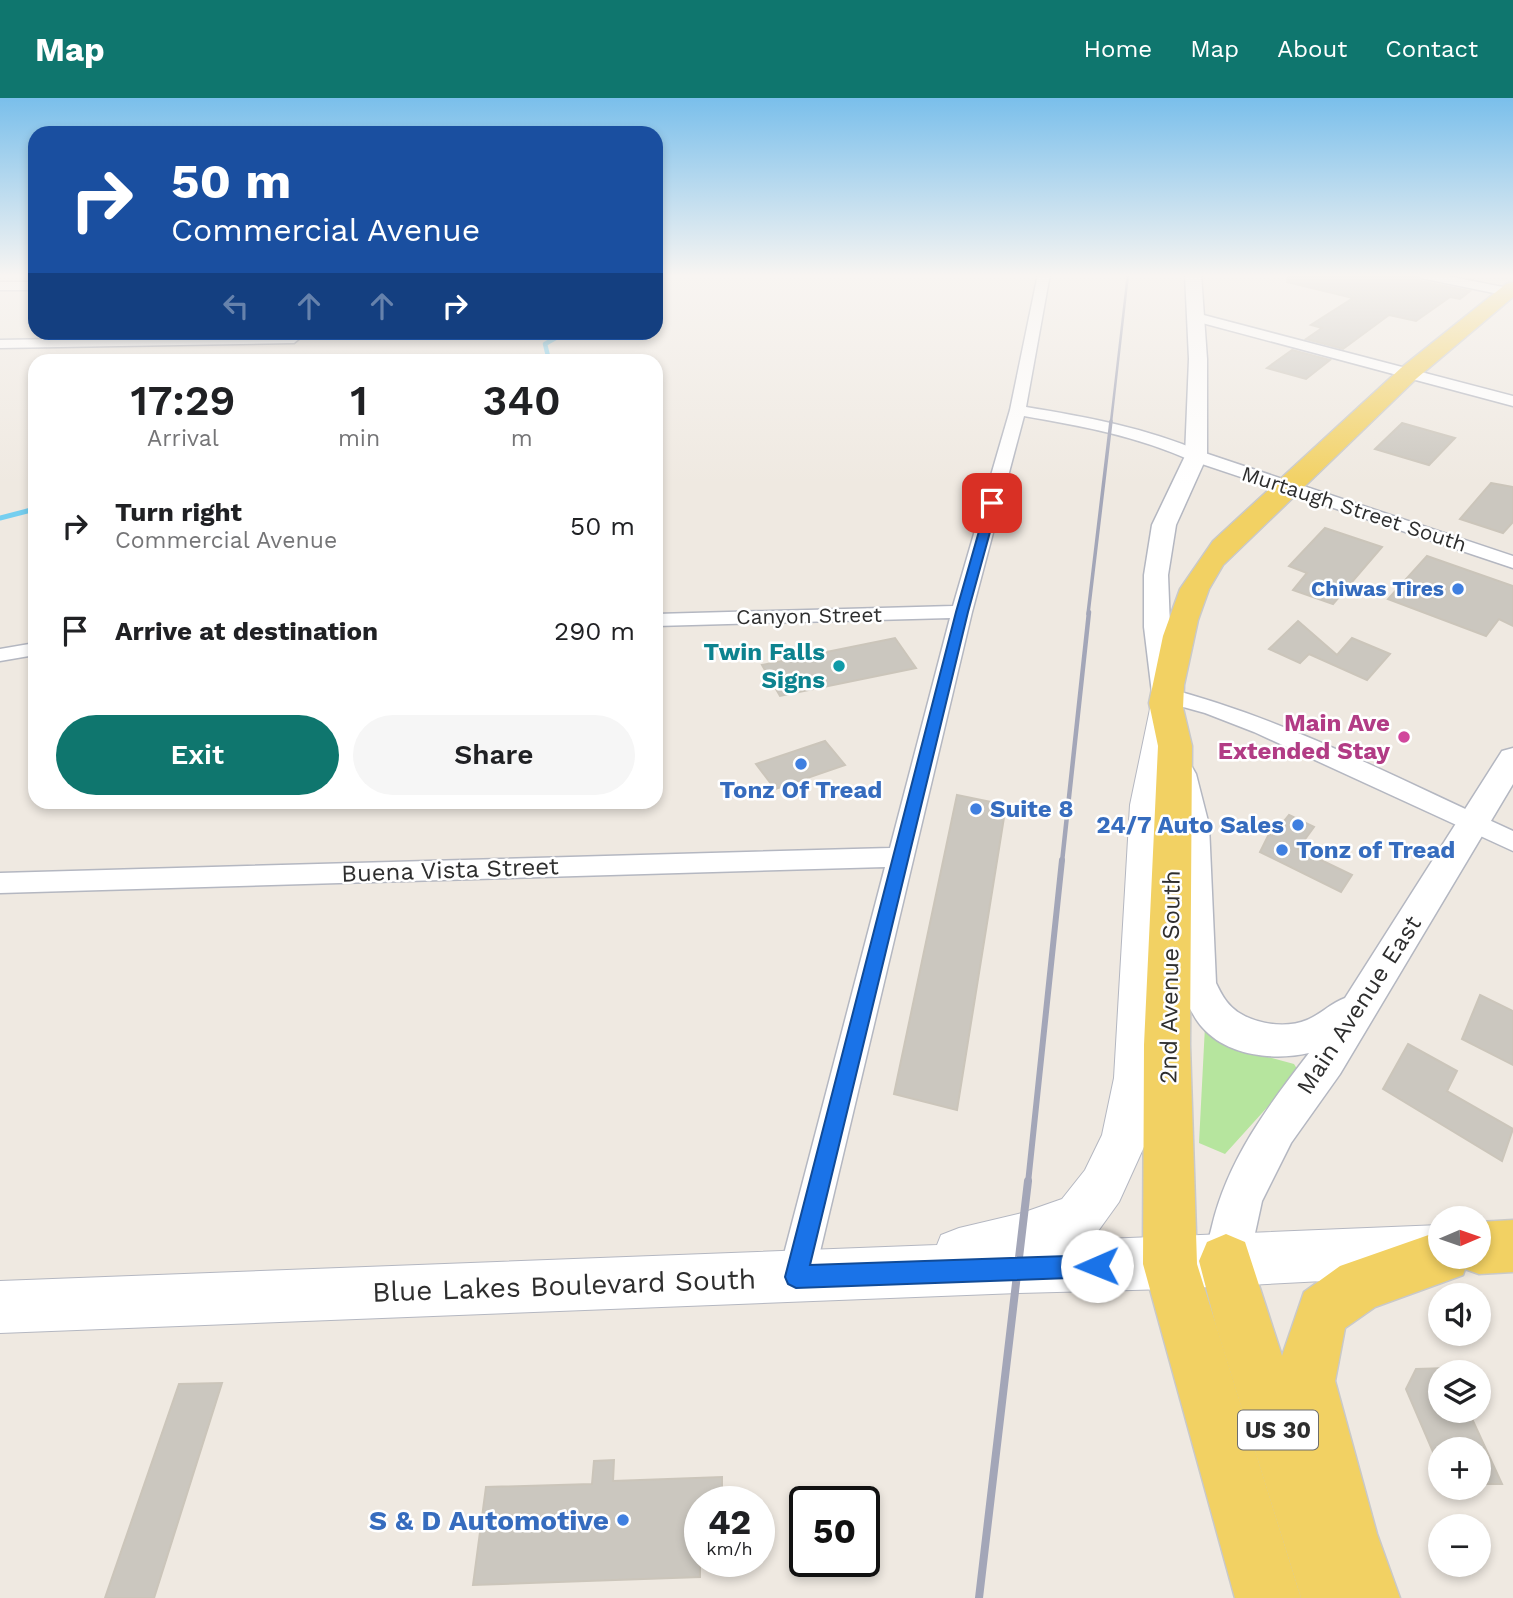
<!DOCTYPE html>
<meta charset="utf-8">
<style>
:root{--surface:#fff;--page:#f6f6f6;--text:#202124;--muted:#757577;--accent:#0f766e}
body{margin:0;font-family:"Work Sans",sans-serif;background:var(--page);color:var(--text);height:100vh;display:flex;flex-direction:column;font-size:26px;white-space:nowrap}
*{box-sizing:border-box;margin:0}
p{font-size:23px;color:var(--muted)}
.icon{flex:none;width:38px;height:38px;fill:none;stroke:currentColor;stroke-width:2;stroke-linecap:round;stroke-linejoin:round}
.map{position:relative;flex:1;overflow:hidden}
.sheet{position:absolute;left:28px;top:256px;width:635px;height:455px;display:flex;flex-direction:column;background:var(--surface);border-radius:21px;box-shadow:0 4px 10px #0003}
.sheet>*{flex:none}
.banner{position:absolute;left:28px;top:28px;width:635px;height:214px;border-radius:21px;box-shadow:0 4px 10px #0003;background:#1a4fa0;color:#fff;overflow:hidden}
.needle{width:46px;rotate:88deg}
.buttons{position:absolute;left:1428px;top:1108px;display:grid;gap:14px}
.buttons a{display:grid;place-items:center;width:63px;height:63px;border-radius:50%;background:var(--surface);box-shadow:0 4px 10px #0003;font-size:35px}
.speed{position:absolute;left:684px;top:1388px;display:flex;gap:14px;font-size:35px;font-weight:700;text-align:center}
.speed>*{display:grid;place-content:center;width:91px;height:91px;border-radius:50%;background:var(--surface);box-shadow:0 4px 10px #0003;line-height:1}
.speed small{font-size:18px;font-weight:400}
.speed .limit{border:4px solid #111;border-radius:10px;background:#fff;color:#111}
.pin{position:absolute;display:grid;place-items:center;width:60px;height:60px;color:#fff;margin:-30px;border-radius:14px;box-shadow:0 4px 10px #0006}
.me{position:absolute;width:77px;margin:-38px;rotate:269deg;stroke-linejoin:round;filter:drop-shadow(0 0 5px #0008)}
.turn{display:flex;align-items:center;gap:24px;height:147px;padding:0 28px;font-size:32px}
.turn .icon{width:91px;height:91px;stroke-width:2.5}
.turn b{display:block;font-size:49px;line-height:60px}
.lanes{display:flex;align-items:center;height:66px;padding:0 28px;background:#0003;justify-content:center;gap:35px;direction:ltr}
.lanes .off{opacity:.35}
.eta{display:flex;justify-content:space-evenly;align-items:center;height:119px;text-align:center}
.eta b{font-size:42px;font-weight:600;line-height:49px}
.action{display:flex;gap:14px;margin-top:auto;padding:14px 28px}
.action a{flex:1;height:80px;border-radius:42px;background:var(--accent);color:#fff;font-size:28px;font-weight:600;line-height:80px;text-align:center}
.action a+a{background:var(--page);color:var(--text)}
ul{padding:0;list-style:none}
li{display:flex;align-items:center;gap:21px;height:105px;padding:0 28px}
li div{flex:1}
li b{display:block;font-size:26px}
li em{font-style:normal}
header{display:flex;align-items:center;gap:42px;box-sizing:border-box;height:98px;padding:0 35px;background:var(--accent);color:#fff}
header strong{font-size:33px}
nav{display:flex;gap:38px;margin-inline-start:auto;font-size:24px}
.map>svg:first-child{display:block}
</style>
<header>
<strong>Map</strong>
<nav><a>Home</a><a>Map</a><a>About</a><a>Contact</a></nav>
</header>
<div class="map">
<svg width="1513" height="1500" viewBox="0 0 1513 1500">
<rect width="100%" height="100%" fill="#efe9e1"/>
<path fill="#b6e59e" d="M1205,928L1249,954L1294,966L1299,974L1225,1056L1199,1045Z"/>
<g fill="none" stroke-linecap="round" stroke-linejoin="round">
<path stroke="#75cff0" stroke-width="4.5" d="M549,262L545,246L566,234"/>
<path stroke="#75cff0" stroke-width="5" d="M0,420L35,411"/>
</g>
<g fill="#cbc7bf" stroke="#cbc5ba" stroke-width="2">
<path d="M1288,176H1413L1420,183L1470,193L1460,201L1450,199L1416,223L1389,217L1343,251L1306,241L1322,230L1311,227L1353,200L1287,184Z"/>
<path d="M1292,252L1330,262L1306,281L1267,270Z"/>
<path d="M1402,325L1455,340L1429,367L1375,351Z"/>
<path d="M1491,385L1513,389V424L1503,435L1460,421Z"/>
<path d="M1325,430L1382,449L1333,506L1293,492L1307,475L1289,468Z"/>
<path d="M1427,458L1513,488V528L1499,521L1486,538L1388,501Z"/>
<path d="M1298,523L1337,557L1352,540L1390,556L1367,582L1309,556L1300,565L1269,551Z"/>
<path d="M895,540L916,570L780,598L762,567Z"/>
<path d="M825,643L845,667L775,691L756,666Z"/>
<path d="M957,697L1006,707L957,1012L894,996Z"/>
<path d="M1289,717L1314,729L1298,751L1352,777L1341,794L1260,754L1269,736L1272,738Z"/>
<path d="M1480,897L1513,913V967L1462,941Z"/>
<path d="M1408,946L1457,973L1447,993L1513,1031L1502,1063L1383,991Z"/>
<path d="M1449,1270L1450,1274H1440V1312H1468L1502,1386H1479V1351H1440V1370L1406,1291L1416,1271Z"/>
<path d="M222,1285L154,1500H105L179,1286Z"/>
<path d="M614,1362L613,1383L722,1379V1404H700V1479L473,1487L486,1389L592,1386L594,1363Z"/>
</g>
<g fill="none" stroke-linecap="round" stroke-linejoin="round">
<defs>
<g id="minor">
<path d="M1038,176H1050L1026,309C1087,319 1146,330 1202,354L1513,458V470L1190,362C1137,338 1081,328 1024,318L972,514L814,1179L809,1192L796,1197L783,1192L778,1179L885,769L0,795V775L890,750L950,520L656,528V516L953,508L1010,312Z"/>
<path d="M1415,176H1437L1513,191V199L1421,180Z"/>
<rect x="0" y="184" width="35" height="8"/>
<path d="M1196,215L1513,298V308L1191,222V216Z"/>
<path d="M293,234H307L294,245L0,250V242L290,237Z"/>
<path d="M35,545V557L0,563V551Z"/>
<path d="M1166,590C1287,621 1400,682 1513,733V753L1254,634L1205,615L1158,602L1155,597L1158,592Z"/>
</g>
<g id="tertiary">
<path d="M1185,176H1201L1207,261V358L1176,427L1168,477L1170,529L1180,595L1176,601L1166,604L1156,601L1152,595L1144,529V477L1152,427L1185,358L1189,261Z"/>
<path d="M1513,650V686L1340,976L1291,1045L1262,1103L1249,1163L1242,1179L1226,1186L1210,1179C1201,1158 1207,1149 1212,1128C1228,1061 1268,1008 1309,955C1274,963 1227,958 1202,929C1192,918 1185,900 1178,886L1177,727L1166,676L1170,669L1181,665L1192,669L1196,676L1209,727L1216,885C1219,891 1222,898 1227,904C1243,925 1283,932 1307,922C1321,916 1331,905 1345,900L1502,653Z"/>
</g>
<path id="secondary" d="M1166,601L1177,604L1182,611L1166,707L1158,980L1148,1040L1119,1104L1096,1136L1081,1142L1440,1127V1158H1463L1458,1170L1440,1177L1170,1191L1019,1195L0,1235V1183L937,1147L941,1137L959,1130L1022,1115L1062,1101L1085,1072L1102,1037L1114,980L1130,707L1150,611L1155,604Z"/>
<g id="primary">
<path d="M1513,184V199L1417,280L1223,467L1209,491L1198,522L1184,587L1183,610L1192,648L1190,947L1197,1166L1301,1500H1235L1143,1166L1144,947L1158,648L1149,605L1163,538L1180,491L1213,443L1401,270L1506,186Z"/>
<path d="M1513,1122V1174L1479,1176L1465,1171L1463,1177L1375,1209L1345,1230L1335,1283L1377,1436L1400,1500H1301L1216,1228L1199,1163L1207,1144L1226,1136L1245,1144L1282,1258L1304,1194L1340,1168L1440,1133V1158H1479V1124Z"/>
</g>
</defs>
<use href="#minor" stroke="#b4b7c1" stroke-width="3"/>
<use href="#tertiary" stroke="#b4b7c1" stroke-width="3"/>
<use href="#secondary" stroke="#b4b7c1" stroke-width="2"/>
<use href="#primary" stroke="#c9c9c9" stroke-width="3"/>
<use href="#minor" fill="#fff" fill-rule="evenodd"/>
<use href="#tertiary" fill="#fff" fill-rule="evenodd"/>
<use href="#secondary" fill="#fff" fill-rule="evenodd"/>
<use href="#primary" fill="#f2d163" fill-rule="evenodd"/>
<path stroke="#a3a6b8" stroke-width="2.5" d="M1111,324L1128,176"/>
<path stroke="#a3a6b8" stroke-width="3.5" d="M1088,516L1111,323"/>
<path stroke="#a3a6b8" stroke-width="4.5" d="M1062,764L1089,514"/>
<path stroke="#a3a6b8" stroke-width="6" d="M1028,1085L1062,762"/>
<path stroke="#a3a6b8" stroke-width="8" d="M979,1500L1028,1083"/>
</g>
<linearGradient id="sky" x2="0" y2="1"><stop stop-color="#7abfeb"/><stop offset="0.46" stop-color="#f8f5f2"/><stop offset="1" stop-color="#f8f5f2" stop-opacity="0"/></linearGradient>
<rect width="1513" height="386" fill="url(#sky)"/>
<path fill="#1a73e8" stroke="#114b97" stroke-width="2" d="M992,401L998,405L968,514L810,1167L1097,1157L1105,1160L1108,1168L1105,1176L1097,1179L796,1190L788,1186L785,1179L956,514L987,405Z"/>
<g fill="#3f7fe0" stroke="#fff" stroke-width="2.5">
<circle cx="1458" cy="491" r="7"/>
<circle cx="801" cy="666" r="7"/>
<circle cx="976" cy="711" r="7"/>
<circle cx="1298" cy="727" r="7"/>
<circle cx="1282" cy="752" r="7"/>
<circle cx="623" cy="1422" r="7"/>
</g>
<circle fill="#0f9aa8" stroke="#fff" stroke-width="2.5" cx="839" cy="568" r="7"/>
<circle fill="#d1479c" stroke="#fff" stroke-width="2.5" cx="1404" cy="639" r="7"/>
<g text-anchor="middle" stroke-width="5" stroke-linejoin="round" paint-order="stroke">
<g font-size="21" fill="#2e2e2e" stroke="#fff">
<text transform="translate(1354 411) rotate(18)" y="7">Murtaugh Street South</text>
<text transform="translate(809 518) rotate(-1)" y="7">Canyon Street</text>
</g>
<g font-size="21" font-weight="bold" fill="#366cbe" stroke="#fff" text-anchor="end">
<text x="1444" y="498">Chiwas Tires</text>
</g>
<rect fill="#fff" stroke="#6d6d6d" stroke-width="2" x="1238" y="1312.5" width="80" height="39" rx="5"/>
<g font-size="23" font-weight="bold" fill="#2e2e2e">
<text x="1278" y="1340">US 30</text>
</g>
<g font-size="24" font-weight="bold" fill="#0d838f" stroke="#fff" text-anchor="end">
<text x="825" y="562">Twin Falls<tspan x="825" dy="28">Signs</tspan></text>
</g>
<g font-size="24" font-weight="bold" fill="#b23c85" stroke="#fff" text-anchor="end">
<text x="1390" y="633">Main Ave<tspan x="1390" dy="28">Extended Stay</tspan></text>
</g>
<g font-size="24" font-weight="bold" fill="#366cbe" stroke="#fff" text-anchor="start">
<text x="801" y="700" text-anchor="middle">Tonz Of Tread</text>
<text x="990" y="719">Suite 8</text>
<text x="1284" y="735" text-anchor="end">24/7 Auto Sales</text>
<text x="1296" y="760">Tonz of Tread</text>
</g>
<g font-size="24" fill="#2e2e2e" stroke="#fff">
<text transform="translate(450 772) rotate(-2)" y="8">Buena Vista Street</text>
<text transform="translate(1170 879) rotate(-89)" y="8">2nd Avenue South</text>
<text transform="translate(1359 907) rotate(-57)" y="8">Main Avenue East</text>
</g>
<g font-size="28" fill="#2e2e2e" stroke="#fff">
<text transform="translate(564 1187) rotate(-2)" y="10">Blue Lakes Boulevard South</text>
</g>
<g font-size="28" font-weight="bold" fill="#366cbe" stroke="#fff" text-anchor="end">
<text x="609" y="1432">S &amp; D Automotive</text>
</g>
</g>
</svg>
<div class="buttons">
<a><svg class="needle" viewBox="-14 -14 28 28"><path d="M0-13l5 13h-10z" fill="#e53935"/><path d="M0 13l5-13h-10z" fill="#757577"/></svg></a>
<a><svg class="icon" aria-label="sound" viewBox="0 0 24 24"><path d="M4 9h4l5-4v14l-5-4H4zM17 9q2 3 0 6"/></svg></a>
<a><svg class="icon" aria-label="layers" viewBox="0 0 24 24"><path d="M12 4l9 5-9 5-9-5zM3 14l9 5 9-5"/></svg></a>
<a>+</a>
<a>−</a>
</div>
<div class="speed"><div>42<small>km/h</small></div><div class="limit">50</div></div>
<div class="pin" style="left:992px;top:405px;background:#d93025"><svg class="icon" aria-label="arrive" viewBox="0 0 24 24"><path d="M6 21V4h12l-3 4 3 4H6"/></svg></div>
<svg class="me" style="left:1097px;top:1168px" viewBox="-20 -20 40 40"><circle r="19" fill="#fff"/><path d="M0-13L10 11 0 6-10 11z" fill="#1a73e8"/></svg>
<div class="banner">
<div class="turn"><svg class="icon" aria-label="right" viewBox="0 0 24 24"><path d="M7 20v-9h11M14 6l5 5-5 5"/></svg><div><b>50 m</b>Commercial Avenue</div></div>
<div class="lanes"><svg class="icon off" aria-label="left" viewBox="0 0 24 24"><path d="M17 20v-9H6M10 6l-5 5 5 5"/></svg><svg class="icon off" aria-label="ahead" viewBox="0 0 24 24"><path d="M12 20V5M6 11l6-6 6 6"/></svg><svg class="icon off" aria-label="ahead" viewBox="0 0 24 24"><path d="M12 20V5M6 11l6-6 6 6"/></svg><svg class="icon" aria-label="right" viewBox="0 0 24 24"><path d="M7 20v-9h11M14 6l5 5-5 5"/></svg></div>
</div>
<section class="sheet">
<div class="eta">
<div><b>17:29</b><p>Arrival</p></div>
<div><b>1</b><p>min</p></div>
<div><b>340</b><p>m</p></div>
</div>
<ul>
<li><svg class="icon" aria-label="right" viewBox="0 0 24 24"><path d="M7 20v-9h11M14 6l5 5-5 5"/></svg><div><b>Turn right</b><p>Commercial Avenue</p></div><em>50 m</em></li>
<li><svg class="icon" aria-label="arrive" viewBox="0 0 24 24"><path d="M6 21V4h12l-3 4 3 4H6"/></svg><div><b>Arrive at destination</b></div><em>290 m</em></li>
</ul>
<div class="action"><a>Exit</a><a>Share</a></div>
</section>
</div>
